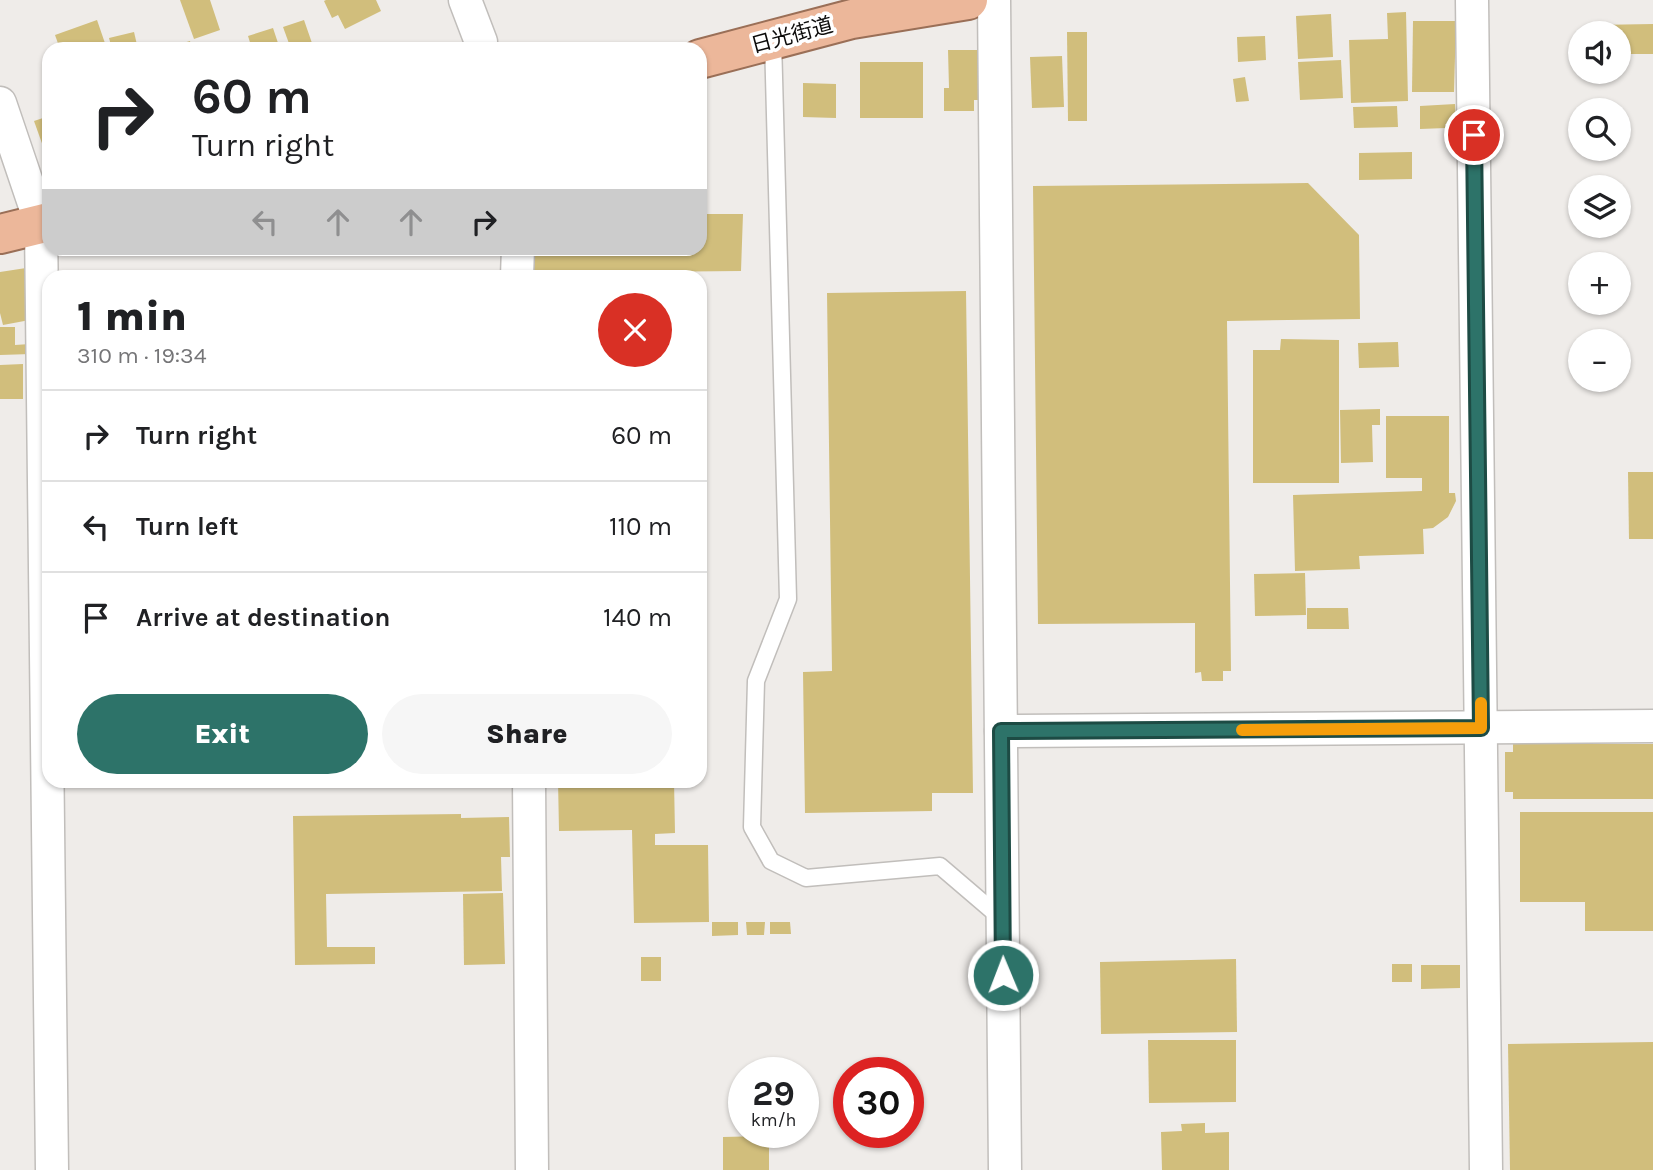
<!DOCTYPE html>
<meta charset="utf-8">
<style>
:root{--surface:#fff;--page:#f6f6f6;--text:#202124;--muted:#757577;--line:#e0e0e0;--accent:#2d7369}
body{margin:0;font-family:Karla,"Noto Sans JP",sans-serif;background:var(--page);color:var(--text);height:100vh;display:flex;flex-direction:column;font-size:26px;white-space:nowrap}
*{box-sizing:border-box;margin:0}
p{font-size:23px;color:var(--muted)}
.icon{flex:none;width:38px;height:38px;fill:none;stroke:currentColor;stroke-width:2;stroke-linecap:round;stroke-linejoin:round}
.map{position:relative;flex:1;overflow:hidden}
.drawer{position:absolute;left:42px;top:270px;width:665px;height:518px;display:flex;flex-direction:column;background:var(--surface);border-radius:21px;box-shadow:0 2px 5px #0004}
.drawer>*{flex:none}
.hud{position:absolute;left:42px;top:42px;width:665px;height:214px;border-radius:21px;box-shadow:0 2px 5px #0004;background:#fff;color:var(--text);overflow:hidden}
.tools{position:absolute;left:1568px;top:21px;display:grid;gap:14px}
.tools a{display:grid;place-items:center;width:63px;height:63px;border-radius:50%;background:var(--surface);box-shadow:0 2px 5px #0004;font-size:35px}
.speed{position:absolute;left:728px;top:1057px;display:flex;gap:14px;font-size:35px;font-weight:700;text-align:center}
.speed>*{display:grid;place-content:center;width:91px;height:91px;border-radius:50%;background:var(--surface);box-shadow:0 2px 5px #0004;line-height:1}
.speed small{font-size:18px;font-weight:400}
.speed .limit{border:10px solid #d22;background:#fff;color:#111}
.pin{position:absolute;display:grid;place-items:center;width:60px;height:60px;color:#fff;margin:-30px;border:4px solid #fff;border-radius:50%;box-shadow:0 2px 7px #0007}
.me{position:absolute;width:77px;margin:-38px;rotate:359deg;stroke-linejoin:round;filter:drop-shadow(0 0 5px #0008)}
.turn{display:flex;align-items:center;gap:24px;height:147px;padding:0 35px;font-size:32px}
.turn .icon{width:91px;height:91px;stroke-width:2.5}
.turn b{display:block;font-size:49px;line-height:60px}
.lanes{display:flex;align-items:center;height:66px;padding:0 35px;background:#0003;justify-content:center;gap:35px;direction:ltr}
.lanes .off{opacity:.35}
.round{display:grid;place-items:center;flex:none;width:74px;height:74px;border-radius:37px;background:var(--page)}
.overview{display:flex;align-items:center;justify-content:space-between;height:119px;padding:0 35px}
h1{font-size:42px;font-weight:800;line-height:52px}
.primary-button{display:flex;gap:14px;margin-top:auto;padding:14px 35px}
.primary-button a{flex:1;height:80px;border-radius:42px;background:var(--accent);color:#fff;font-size:28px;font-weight:800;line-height:80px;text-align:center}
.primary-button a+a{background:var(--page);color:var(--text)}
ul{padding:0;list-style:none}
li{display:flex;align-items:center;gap:21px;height:91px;padding:0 35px;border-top:2px solid var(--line)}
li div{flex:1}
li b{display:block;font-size:26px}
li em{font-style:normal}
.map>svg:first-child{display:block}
</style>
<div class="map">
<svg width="1653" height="1170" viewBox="0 0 1653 1170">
<rect width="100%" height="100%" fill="#efece9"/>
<g fill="#d1be7c">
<path d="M180,0H210L220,30L194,39Z"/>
<path d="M326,0H376L381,11L345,29L338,15L332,18L324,1Z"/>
<path d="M1406,12L1408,101L1351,103L1349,40L1388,39L1387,13Z"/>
<path d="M1331,14L1333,57L1298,59L1296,16Z"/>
<path d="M97,20L107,49H60L55,35Z"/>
<path d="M304,20L313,46L304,49H291L283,27Z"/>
<path d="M1413,21H1456L1454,92H1412Z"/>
<path d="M1653,24V54H1619V33H1595V25Z"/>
<path d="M273,28L280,49H252L248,36Z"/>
<path d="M134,32L138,49H112L109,38Z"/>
<path d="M1067,32H1087V121H1068Z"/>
<path d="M1265,36L1266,60L1238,62L1237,37Z"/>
<path d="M190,41L192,49H166V48Z"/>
<path d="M948,50H984V100H974V111H944V88H949Z"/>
<path d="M1062,56L1064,107L1032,108L1030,57Z"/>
<path d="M1341,60L1343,98L1300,100L1298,62Z"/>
<rect x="860" y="62" width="63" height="56"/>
<path d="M1245,77L1249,101L1236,102L1233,79Z"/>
<path d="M803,83L836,84V118L803,117Z"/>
<path d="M1455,104L1456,124H1445L1446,128L1420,129V106Z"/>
<path d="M1397,106L1398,127L1354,128L1353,107Z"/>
<path d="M49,116V163L34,121Z"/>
<path d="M1412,152V179L1359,180V153Z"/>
<path d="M1308,183L1359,235L1360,319L1227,321L1231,671H1223V681H1202L1201,672L1195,673V623L1038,624L1033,186Z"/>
<path d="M700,214H743L741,271L534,273L533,248H700Z"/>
<path d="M26,268L35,319L3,325L0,313V272Z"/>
<path d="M966,291L973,793H932V811L805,813L803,672L832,671L827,293Z"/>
<path d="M0,327H15V345L30,344L31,354L0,355Z"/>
<path d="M1281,339L1339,340V483H1253V350H1280Z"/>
<path d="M1398,342L1399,367L1359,368L1358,343Z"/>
<path d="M23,364V399H0V365Z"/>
<path d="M1380,409V425H1372L1373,462L1341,463L1340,410Z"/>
<path d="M1386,416H1449V493H1455L1456,501L1448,517L1433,528L1423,529L1424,554L1359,556L1360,569L1295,571L1293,495L1422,491V478H1386Z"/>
<path d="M1628,472H1653V539H1629Z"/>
<path d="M1305,573L1306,615L1255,616L1254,574Z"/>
<path d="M1307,608H1348L1349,629H1307Z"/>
<path d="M1513,744H1653V799H1513V792H1505V752H1513Z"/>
<path d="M558,780H674L675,833L655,834V845H708L709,922L634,923L632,830L559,831Z"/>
<path d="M1520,812H1653V931H1585V902H1520Z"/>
<path d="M461,814V818L509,817L510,857H501L502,891L326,894L327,947H375V964L295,965L293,816Z"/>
<path d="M503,893L505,964L464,965L463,894Z"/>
<path d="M712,922H738V935L712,936Z"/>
<path d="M746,922H765L764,935H747Z"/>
<path d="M770,922H790L791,934H770Z"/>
<rect x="641" y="957" width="20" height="24"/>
<path d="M1236,959L1237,1032L1101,1034L1100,962Z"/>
<rect x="1392" y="964" width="20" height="18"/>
<path d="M1421,965H1460V988L1421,989Z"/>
<path d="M1148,1040H1236V1102L1149,1103Z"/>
<path d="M1653,1042V1170H1510L1508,1044Z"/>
<path d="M1205,1123V1133L1229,1132V1170H1162L1161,1132L1182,1131L1181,1124Z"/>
<path d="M769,1136V1170H723V1137Z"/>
</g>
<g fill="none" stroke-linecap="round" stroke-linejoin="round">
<defs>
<path id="service" d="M773,40L788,599L756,681L752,827L771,861L806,878L940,866L1002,919"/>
<g id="minor">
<path d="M465,0L481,42"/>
<path d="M994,0L1005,1170"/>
<path d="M1472,0L1486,1170"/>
<path d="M0,103L41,224L52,1170"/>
<path d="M517,276L518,248"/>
<path d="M1001,731L1653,726"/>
<path d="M529,780L532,1170"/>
</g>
<g id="trunk">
<path d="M700,59L852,19L968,0"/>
<path d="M0,234L49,222"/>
</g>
</defs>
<use href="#service" stroke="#c1bebb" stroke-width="19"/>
<use href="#minor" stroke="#c1bebb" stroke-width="35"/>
<use href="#trunk" stroke="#9a6f57" stroke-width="42"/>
<use href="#service" stroke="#fff" stroke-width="16"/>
<use href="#minor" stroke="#fff" stroke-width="32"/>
<use href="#trunk" stroke="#ecb79a" stroke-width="38"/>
</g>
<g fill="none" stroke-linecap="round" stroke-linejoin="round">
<defs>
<path id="route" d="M1003,975L1001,731L1481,728L1474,135"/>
</defs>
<use href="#route" stroke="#1d4b44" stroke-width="18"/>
<use href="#route" stroke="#2d7369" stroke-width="12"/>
<path stroke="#f59e0b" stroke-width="12" d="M1242,730L1481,728V703"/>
</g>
<g text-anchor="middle" stroke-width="7" stroke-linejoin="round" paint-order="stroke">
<g font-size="21" fill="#0c0b0a" stroke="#fff">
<text transform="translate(792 35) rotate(-15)" y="7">日光街道</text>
</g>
</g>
</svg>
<div class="tools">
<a><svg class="icon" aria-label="sound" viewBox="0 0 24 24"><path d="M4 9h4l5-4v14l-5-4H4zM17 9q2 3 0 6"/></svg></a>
<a><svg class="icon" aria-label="search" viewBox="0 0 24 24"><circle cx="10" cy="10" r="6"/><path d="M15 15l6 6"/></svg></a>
<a><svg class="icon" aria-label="layers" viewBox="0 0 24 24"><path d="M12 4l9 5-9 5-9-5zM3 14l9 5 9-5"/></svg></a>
<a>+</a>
<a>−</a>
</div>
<div class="speed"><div>29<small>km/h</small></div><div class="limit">30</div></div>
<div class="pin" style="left:1474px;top:135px;background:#d93025"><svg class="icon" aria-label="arrive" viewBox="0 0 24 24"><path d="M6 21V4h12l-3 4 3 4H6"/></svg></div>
<svg class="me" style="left:1003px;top:975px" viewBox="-20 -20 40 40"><circle r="17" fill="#2d7369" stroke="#fff" stroke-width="3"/><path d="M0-11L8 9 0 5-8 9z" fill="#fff"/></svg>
<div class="hud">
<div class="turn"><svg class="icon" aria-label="right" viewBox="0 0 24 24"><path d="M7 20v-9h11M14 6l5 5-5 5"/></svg><div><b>60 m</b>Turn right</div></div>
<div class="lanes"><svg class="icon off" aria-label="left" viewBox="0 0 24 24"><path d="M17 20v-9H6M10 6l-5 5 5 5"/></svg><svg class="icon off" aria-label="ahead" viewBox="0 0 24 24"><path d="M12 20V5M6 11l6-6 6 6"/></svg><svg class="icon off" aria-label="ahead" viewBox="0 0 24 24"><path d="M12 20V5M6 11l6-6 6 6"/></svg><svg class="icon" aria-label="right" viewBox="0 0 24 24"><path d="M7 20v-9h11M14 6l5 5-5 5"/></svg></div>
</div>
<section class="drawer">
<div class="overview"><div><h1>1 min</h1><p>310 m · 19:34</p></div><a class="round" style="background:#d93025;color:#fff"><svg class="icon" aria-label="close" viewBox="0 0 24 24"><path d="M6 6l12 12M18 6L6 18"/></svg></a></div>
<ul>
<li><svg class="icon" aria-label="right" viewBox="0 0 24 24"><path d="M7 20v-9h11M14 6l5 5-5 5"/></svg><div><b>Turn right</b></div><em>60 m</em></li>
<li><svg class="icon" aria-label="left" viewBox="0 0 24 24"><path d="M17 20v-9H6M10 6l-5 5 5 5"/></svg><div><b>Turn left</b></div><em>110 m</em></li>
<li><svg class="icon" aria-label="arrive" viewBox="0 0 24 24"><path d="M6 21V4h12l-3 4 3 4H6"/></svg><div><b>Arrive at destination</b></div><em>140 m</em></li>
</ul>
<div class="primary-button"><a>Exit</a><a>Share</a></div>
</section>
</div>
